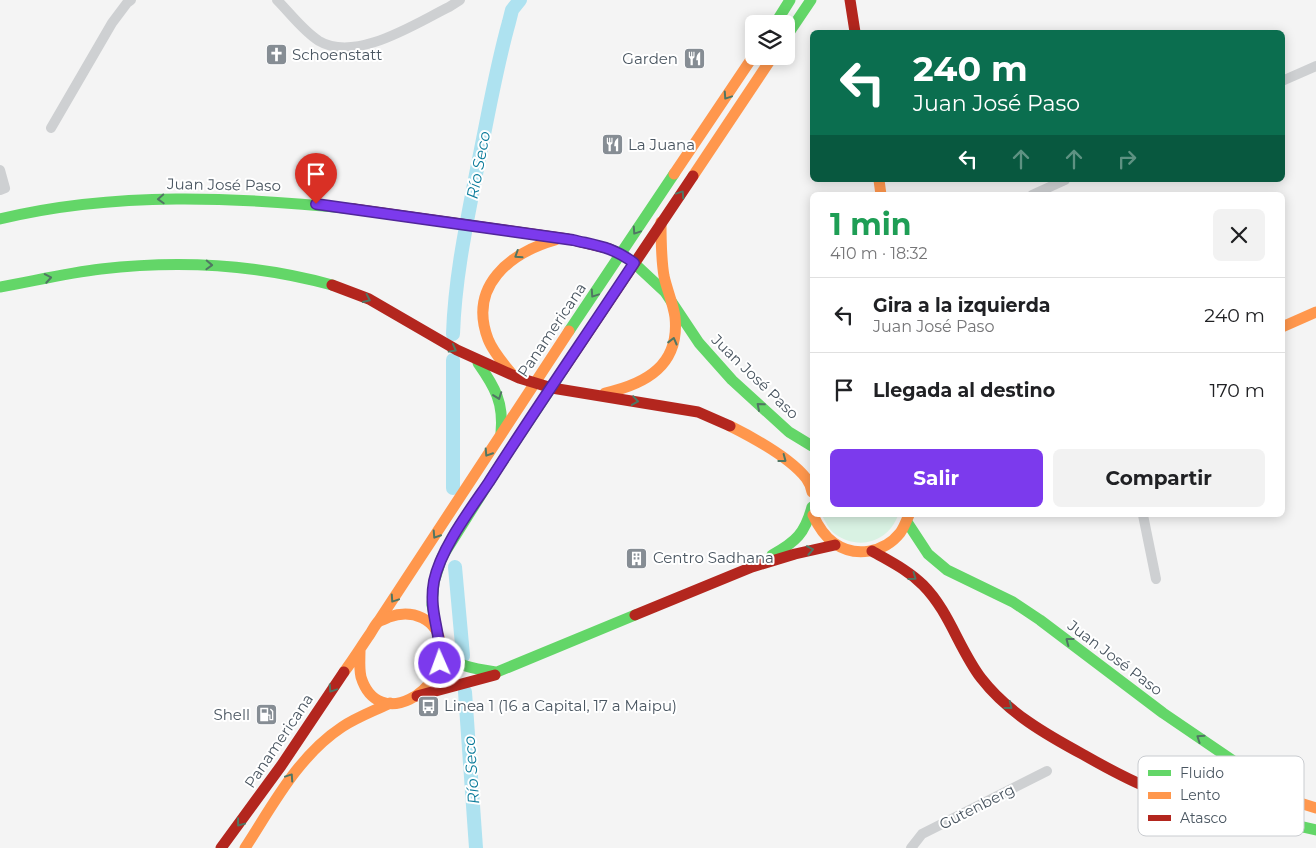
<!DOCTYPE html>
<html lang="es">
<meta charset="utf-8">
<style>
:root{--surface:#fff;--page:#f2f2f2;--text:#202124;--muted:#757577;--line:#e0e0e0;--accent:#7c3aed}
body{margin:0;font-family:Montserrat,sans-serif;background:var(--page);color:var(--text);height:100vh;display:flex;flex-direction:column;font-size:19px;white-space:nowrap}
*{box-sizing:border-box;margin:0}
p{font-size:16px;color:var(--muted)}
.icon{flex:none;width:28px;height:28px;fill:none;stroke:currentColor;stroke-width:2;stroke-linecap:round;stroke-linejoin:round}
.map{position:relative;flex:1;overflow:hidden}
.drawer{position:absolute;left:810px;top:192px;width:475px;height:325px;display:flex;flex-direction:column;background:var(--surface);border-radius:8px;box-shadow:0 2px 12px #0003}
.drawer>*{flex:none}
.hud{position:absolute;left:810px;top:30px;width:475px;height:152px;border-radius:8px;box-shadow:0 2px 12px #0003;background:#0b6e4f;color:#fff;overflow:hidden}
.buttons{position:absolute;left:745px;top:15px;display:grid;gap:10px}
.buttons a{display:grid;place-items:center;width:50px;height:50px;border-radius:8px;background:var(--surface);box-shadow:0 2px 12px #0003;font-size:25px}
.pin{position:absolute;display:grid;place-items:center;width:42px;height:42px;color:#fff;margin:-51px -21px;border-radius:50% 50% 50% 0;rotate:-45deg;box-shadow:0 0 5px #0007}
.pin .icon{rotate:45deg}
.me{position:absolute;width:55px;margin:-28px;rotate:358deg;stroke-linejoin:round;filter:drop-shadow(0 0 4px #0008)}
.turn{display:flex;align-items:center;gap:18px;height:105px;padding:0 20px;font-size:22px}
.turn .icon{width:65px;height:65px;stroke-width:2.5}
.turn b{display:block;font-size:35px;line-height:42px}
.lanes{display:flex;align-items:center;height:48px;padding:0 20px;background:#0003;justify-content:center;gap:25px;direction:ltr}
.lanes .off{opacity:.35}
.round{display:grid;place-items:center;flex:none;width:52px;height:52px;border-radius:8px;background:var(--page)}
.head{display:flex;align-items:center;justify-content:space-between;height:85px;padding:0 20px}
h1{font-size:30px;font-weight:700;line-height:38px;color:#1e9e55}
.cta{display:flex;gap:10px;margin-top:auto;padding:10px 20px}
.cta a{flex:1;height:58px;border-radius:8px;background:var(--accent);color:#fff;font-size:20px;font-weight:700;line-height:58px;text-align:center}
.cta a+a{background:var(--page);color:var(--text)}
ul{padding:0;list-style:none}
li{display:flex;align-items:center;gap:15px;height:75px;padding:0 20px;border-top:1px solid var(--line)}
li div{flex:1}
li b{display:block;font-size:19px}
li em{font-style:normal}
.map>svg:first-child{display:block}
</style>
<div class="map">
<svg width="1316" height="848" viewBox="0 0 1316 848">
<rect width="100%" height="100%" fill="#f4f4f4"/>
<path fill="#d9f2e3" d="M822,515H898C889,542 858,551 835,534C829,530 825,521 822,515Z"/>
<g fill="none" stroke-linecap="round" stroke-linejoin="round">
<g stroke="#aee2f0" stroke-width="14">
<path d="M453,334C455,276 467,221 478,164C488,116 496,68 509,22L512,10L520,0"/>
<path d="M453,360V488"/>
<path d="M455,567L463,656"/>
<path d="M465,692L476,848"/>
</g>
<g stroke="#ced0d2" stroke-width="10">
<path d="M277,0C290,13 303,31 319,41C356,63 416,23 449,7L460,0"/>
<path d="M1282,81L1316,66"/>
<path d="M51,128L112,23L127,3L131,0"/>
<path d="M0,170L5,188L0,190"/>
<path d="M1032,195L1065,180"/>
<path d="M1143,515L1156,579"/>
<path d="M911,848L922,834L1047,771"/>
</g>
<g stroke="#63d668" stroke-width="11">
<path d="M775,24L790,0"/>
<path d="M786,37L811,0"/>
<path d="M0,219C115,191 237,197 354,209"/>
<path d="M610,249L623,255L635,264L665,292L699,343L732,380L789,432L812,446"/>
<path d="M0,287C34,281 67,273 101,269C179,260 256,264 332,285"/>
<path d="M569,331L674,174"/>
<path d="M478,363C495,387 504,403 501,433"/>
<path d="M907,522L928,554L947,570L1013,602L1040,620L1163,713L1257,777"/>
<path d="M772,555C796,542 805,533 812,507"/>
<path d="M437,631L432,605L434,582L442,557L496,471L563,370"/>
<path d="M441,651C457,667 476,669 497,672L635,615"/>
<path d="M1149,788L1202,804L1316,830"/>
</g>
<g stroke="#ff974d" stroke-width="11">
<path d="M674,174L754,55"/>
<path d="M693,176L773,56"/>
<path d="M879,180L881,195"/>
<path d="M1282,327L1316,312"/>
<path d="M512,374C503,363 493,352 488,339C468,286 510,253 555,240"/>
<path d="M605,393C646,384 680,365 675,317C673,303 667,290 664,276C661,258 661,240 661,222"/>
<path d="M730,426C752,437 790,458 806,478C809,482 811,487 812,492"/>
<path d="M813,515C818,526 824,536 834,543C855,558 884,553 900,533C904,528 906,521 909,515"/>
<path d="M378,622L569,331"/>
<path d="M344,672C353,660 361,647 370,634C372,631 375,625 378,622C381,620 386,619 389,617C412,609 437,618 441,645C447,692 378,732 361,677C359,669 360,658 360,650"/>
<path d="M1257,777L1300,803L1316,808"/>
<path d="M245,848C273,805 298,756 342,727C357,717 374,711 390,703"/>
</g>
<g stroke="#b3261e" stroke-width="11">
<path d="M850,0L855,32"/>
<path d="M354,209L568,239L610,249"/>
<path d="M332,285L369,299L457,350L519,378L552,388L698,412L730,426"/>
<path d="M563,370L693,176"/>
<path d="M872,551C889,561 908,570 923,585C949,611 959,649 981,678C1008,713 1047,735 1084,755C1105,767 1127,779 1149,788"/>
<path d="M635,615L752,567L795,554L835,545"/>
<path d="M417,696L495,675"/>
<path d="M221,848L281,766L344,672"/>
</g>
</g>
<defs><path id="oneway-chevron" d="M-2-3.5L2.5 0L-2 3.5" fill="none" stroke-width="1.6" stroke-linecap="round" stroke-linejoin="round" transform="scale(1.25)"/></defs>
<g stroke="#507663">
<use href="#oneway-chevron" transform="translate(727 96) rotate(124)"/>
<use href="#oneway-chevron" transform="translate(681 194) rotate(-56)"/>
<use href="#oneway-chevron" transform="translate(161 199) rotate(177)"/>
<use href="#oneway-chevron" transform="translate(636 231) rotate(124)"/>
<use href="#oneway-chevron" transform="translate(518 255) rotate(147)"/>
<use href="#oneway-chevron" transform="translate(209 265) rotate(2)"/>
<use href="#oneway-chevron" transform="translate(48 278) rotate(-10)"/>
<use href="#oneway-chevron" transform="translate(594 294) rotate(124)"/>
<use href="#oneway-chevron" transform="translate(367 299) rotate(25)"/>
<use href="#oneway-chevron" transform="translate(673 341) rotate(-76)"/>
<use href="#oneway-chevron" transform="translate(453 349) rotate(29)"/>
<use href="#oneway-chevron" transform="translate(498 396) rotate(70)"/>
<use href="#oneway-chevron" transform="translate(635 401) rotate(9)"/>
<use href="#oneway-chevron" transform="translate(760 406) rotate(-139)"/>
<use href="#oneway-chevron" transform="translate(488 453) rotate(123)"/>
<use href="#oneway-chevron" transform="translate(783 459) rotate(37)"/>
<use href="#oneway-chevron" transform="translate(436 535) rotate(123)"/>
<use href="#oneway-chevron" transform="translate(810 550) rotate(-11)"/>
<use href="#oneway-chevron" transform="translate(913 577) rotate(36)"/>
<use href="#oneway-chevron" transform="translate(394 599) rotate(124)"/>
<use href="#oneway-chevron" transform="translate(1069 641) rotate(-143)"/>
<use href="#oneway-chevron" transform="translate(332 689) rotate(124)"/>
<use href="#oneway-chevron" transform="translate(1009 706) rotate(38)"/>
<use href="#oneway-chevron" transform="translate(1200 738) rotate(-146)"/>
<use href="#oneway-chevron" transform="translate(290 777) rotate(-56)"/>
<use href="#oneway-chevron" transform="translate(240 823) rotate(127)"/>
</g>
<g fill="none" stroke-linecap="round" stroke-linejoin="round">
<defs>
<path id="route" d="M316,204L573,240C598,246 613,247 634,263C586,336 536,408 489,482C470,510 441,548 434,581C428,613 442,633 440,663"/>
</defs>
<use href="#route" stroke="#51269a" stroke-width="12"/>
<use href="#route" stroke="#7c3aed" stroke-width="9"/>
</g>
<defs>
<symbol id="church-square" viewBox="-11 -11 22 22"><rect x="-9" y="-9" width="18" height="18" rx="4" fill="#868d94" stroke="#fff"/><path d="M-1.2-6h2.4v3.5h3.3v2.4h-3.3V6h-2.4V-.1h-3.3v-2.4h3.3Z" fill="#fff"/></symbol>
<symbol id="restaurant-square" viewBox="-11 -11 22 22"><rect x="-9" y="-9" width="18" height="18" rx="4" fill="#868d94" stroke="#fff"/><path d="M-5-6h1v4h1v-4h1v4h1v-4h1v5L-1.5 .5V6h-2V.5L-5-1ZM5-6V6H3V1.5H1.5Q1.5-4 5-6Z" fill="#fff"/></symbol>
<symbol id="building-square" viewBox="-11 -11 22 22"><rect x="-9" y="-9" width="18" height="18" rx="4" fill="#868d94" stroke="#fff"/><path d="M-4-6H4V6H1V3H-1V6H-4ZM-2.5-4.3h1.7v1.8h-1.7ZM.8-4.3h1.7v1.8H.8ZM-2.5-1h1.7V.8h-1.7ZM.8-1h1.7V.8H.8Z" fill="#fff"/></symbol>
<symbol id="bus-square" viewBox="-11 -11 22 22"><rect x="-9" y="-9" width="18" height="18" rx="4" fill="#868d94" stroke="#fff"/><path d="M-5-6H5V4H4V6H2V4H-2V6H-4V4H-5ZM-3.5-4V0h7V-4ZM-3.5 1.2v1.5H-2V1.2ZM2 1.2v1.5H3.5V1.2Z" fill="#fff"/></symbol>
<symbol id="fuel-square" viewBox="-11 -11 22 22"><rect x="-9" y="-9" width="18" height="18" rx="4" fill="#868d94" stroke="#fff"/><path d="M-5.5-6h7V0h2V4h1.3V-2.5L3-4.5l.8-.8L6-3V5H2.5V1h-1V6h-7ZM-4.2-4.7v3.2H.2V-4.7Z" fill="#fff"/></symbol>
</defs>
<g fill-rule="evenodd">
<use href="#church-square" x="264" y="42" width="25" height="25"/>
<use href="#restaurant-square" x="682" y="46" width="25" height="25"/>
<use href="#restaurant-square" x="600" y="132" width="25" height="25"/>
<use href="#building-square" x="624" y="546" width="25" height="25"/>
<use href="#bus-square" x="416" y="694" width="25" height="25"/>
<use href="#fuel-square" x="254" y="702" width="25" height="25"/>
</g>
<g text-anchor="middle" stroke-width="4" stroke-linejoin="round" paint-order="stroke">
<g font-size="15" fill="#4a5661" stroke="#fff" text-anchor="start">
<text x="292" y="60">Schoenstatt</text>
<text x="678" y="64" text-anchor="end">Garden</text>
<text x="628" y="150">La Juana</text>
<text x="653" y="563">Centro Sadhana</text>
<text x="444" y="711">Linea 1 (16 a Capital, 17 a Maipu)</text>
<text x="250" y="720" text-anchor="end">Shell</text>
</g>
<g font-size="15" fill="#4a5661" stroke="#fff">
<text transform="translate(224 185) rotate(1)" y="5">Juan José Paso</text>
<text transform="translate(552 330) rotate(-56)" y="5">Panamericana</text>
<text transform="translate(755 377) rotate(44)" y="5">Juan José Paso</text>
<text transform="translate(1115 658) rotate(37)" y="5">Juan José Paso</text>
<text transform="translate(279 741) rotate(-56)" y="5">Panamericana</text>
<text transform="translate(977 807) rotate(-27)" y="5">Gutenberg</text>
</g>
<g font-size="16" font-style="italic" fill="#0c7c9b" stroke="#fff">
<text transform="translate(478 165) rotate(-79)" y="6">Río Seco</text>
<text transform="translate(471 770) rotate(-94)" y="6">Río Seco</text>
</g>
</g>
<rect x="1138" y="756" width="166" height="80" rx="8" fill="#fff" stroke="#c9ccd0" stroke-width="1"/>
<rect x="1148" y="770" width="23" height="6" fill="#63d668"/>
<rect x="1148" y="792" width="23" height="7" fill="#ff974d"/>
<rect x="1148" y="815" width="23" height="6" fill="#b3261e"/>
<g font-size="14" fill="#4a5661">
<text x="1180" y="778">Fluido</text>
<text x="1180" y="800">Lento</text>
<text x="1180" y="823">Atasco</text>
</g>
</svg>
<div class="buttons">
<a><svg class="icon" aria-label="layers" viewBox="0 0 24 24"><path d="M12 4l9 5-9 5-9-5zM3 14l9 5 9-5"/></svg></a>
</div>
<div class="pin" style="left:316px;top:204px;background:#d93025"><svg class="icon" aria-label="arrive" viewBox="0 0 24 24"><path d="M6 21V4h12l-3 4 3 4H6"/></svg></div>
<svg class="me" style="left:440px;top:663px" viewBox="-20 -20 40 40"><circle r="17" fill="#7c3aed" stroke="#fff" stroke-width="3"/><path d="M0-11L8 9 0 5-8 9z" fill="#fff"/></svg>
<div class="hud">
<div class="turn"><svg class="icon" aria-label="left" viewBox="0 0 24 24"><path d="M17 20v-9H6M10 6l-5 5 5 5"/></svg><div><b>240 m</b>Juan José Paso</div></div>
<div class="lanes"><svg class="icon" aria-label="left" viewBox="0 0 24 24"><path d="M17 20v-9H6M10 6l-5 5 5 5"/></svg><svg class="icon off" aria-label="ahead" viewBox="0 0 24 24"><path d="M12 20V5M6 11l6-6 6 6"/></svg><svg class="icon off" aria-label="ahead" viewBox="0 0 24 24"><path d="M12 20V5M6 11l6-6 6 6"/></svg><svg class="icon off" aria-label="right" viewBox="0 0 24 24"><path d="M7 20v-9h11M14 6l5 5-5 5"/></svg></div>
</div>
<section class="drawer">
<div class="head"><div><h1>1 min</h1><p>410 m · 18:32</p></div><a class="round"><svg class="icon" aria-label="close" viewBox="0 0 24 24"><path d="M6 6l12 12M18 6L6 18"/></svg></a></div>
<ul>
<li><svg class="icon" aria-label="left" viewBox="0 0 24 24"><path d="M17 20v-9H6M10 6l-5 5 5 5"/></svg><div><b>Gira a la izquierda</b><p>Juan José Paso</p></div><em>240 m</em></li>
<li><svg class="icon" aria-label="arrive" viewBox="0 0 24 24"><path d="M6 21V4h12l-3 4 3 4H6"/></svg><div><b>Llegada al destino</b></div><em>170 m</em></li>
</ul>
<div class="cta"><a>Salir</a><a>Compartir</a></div>
</section>
</div>
